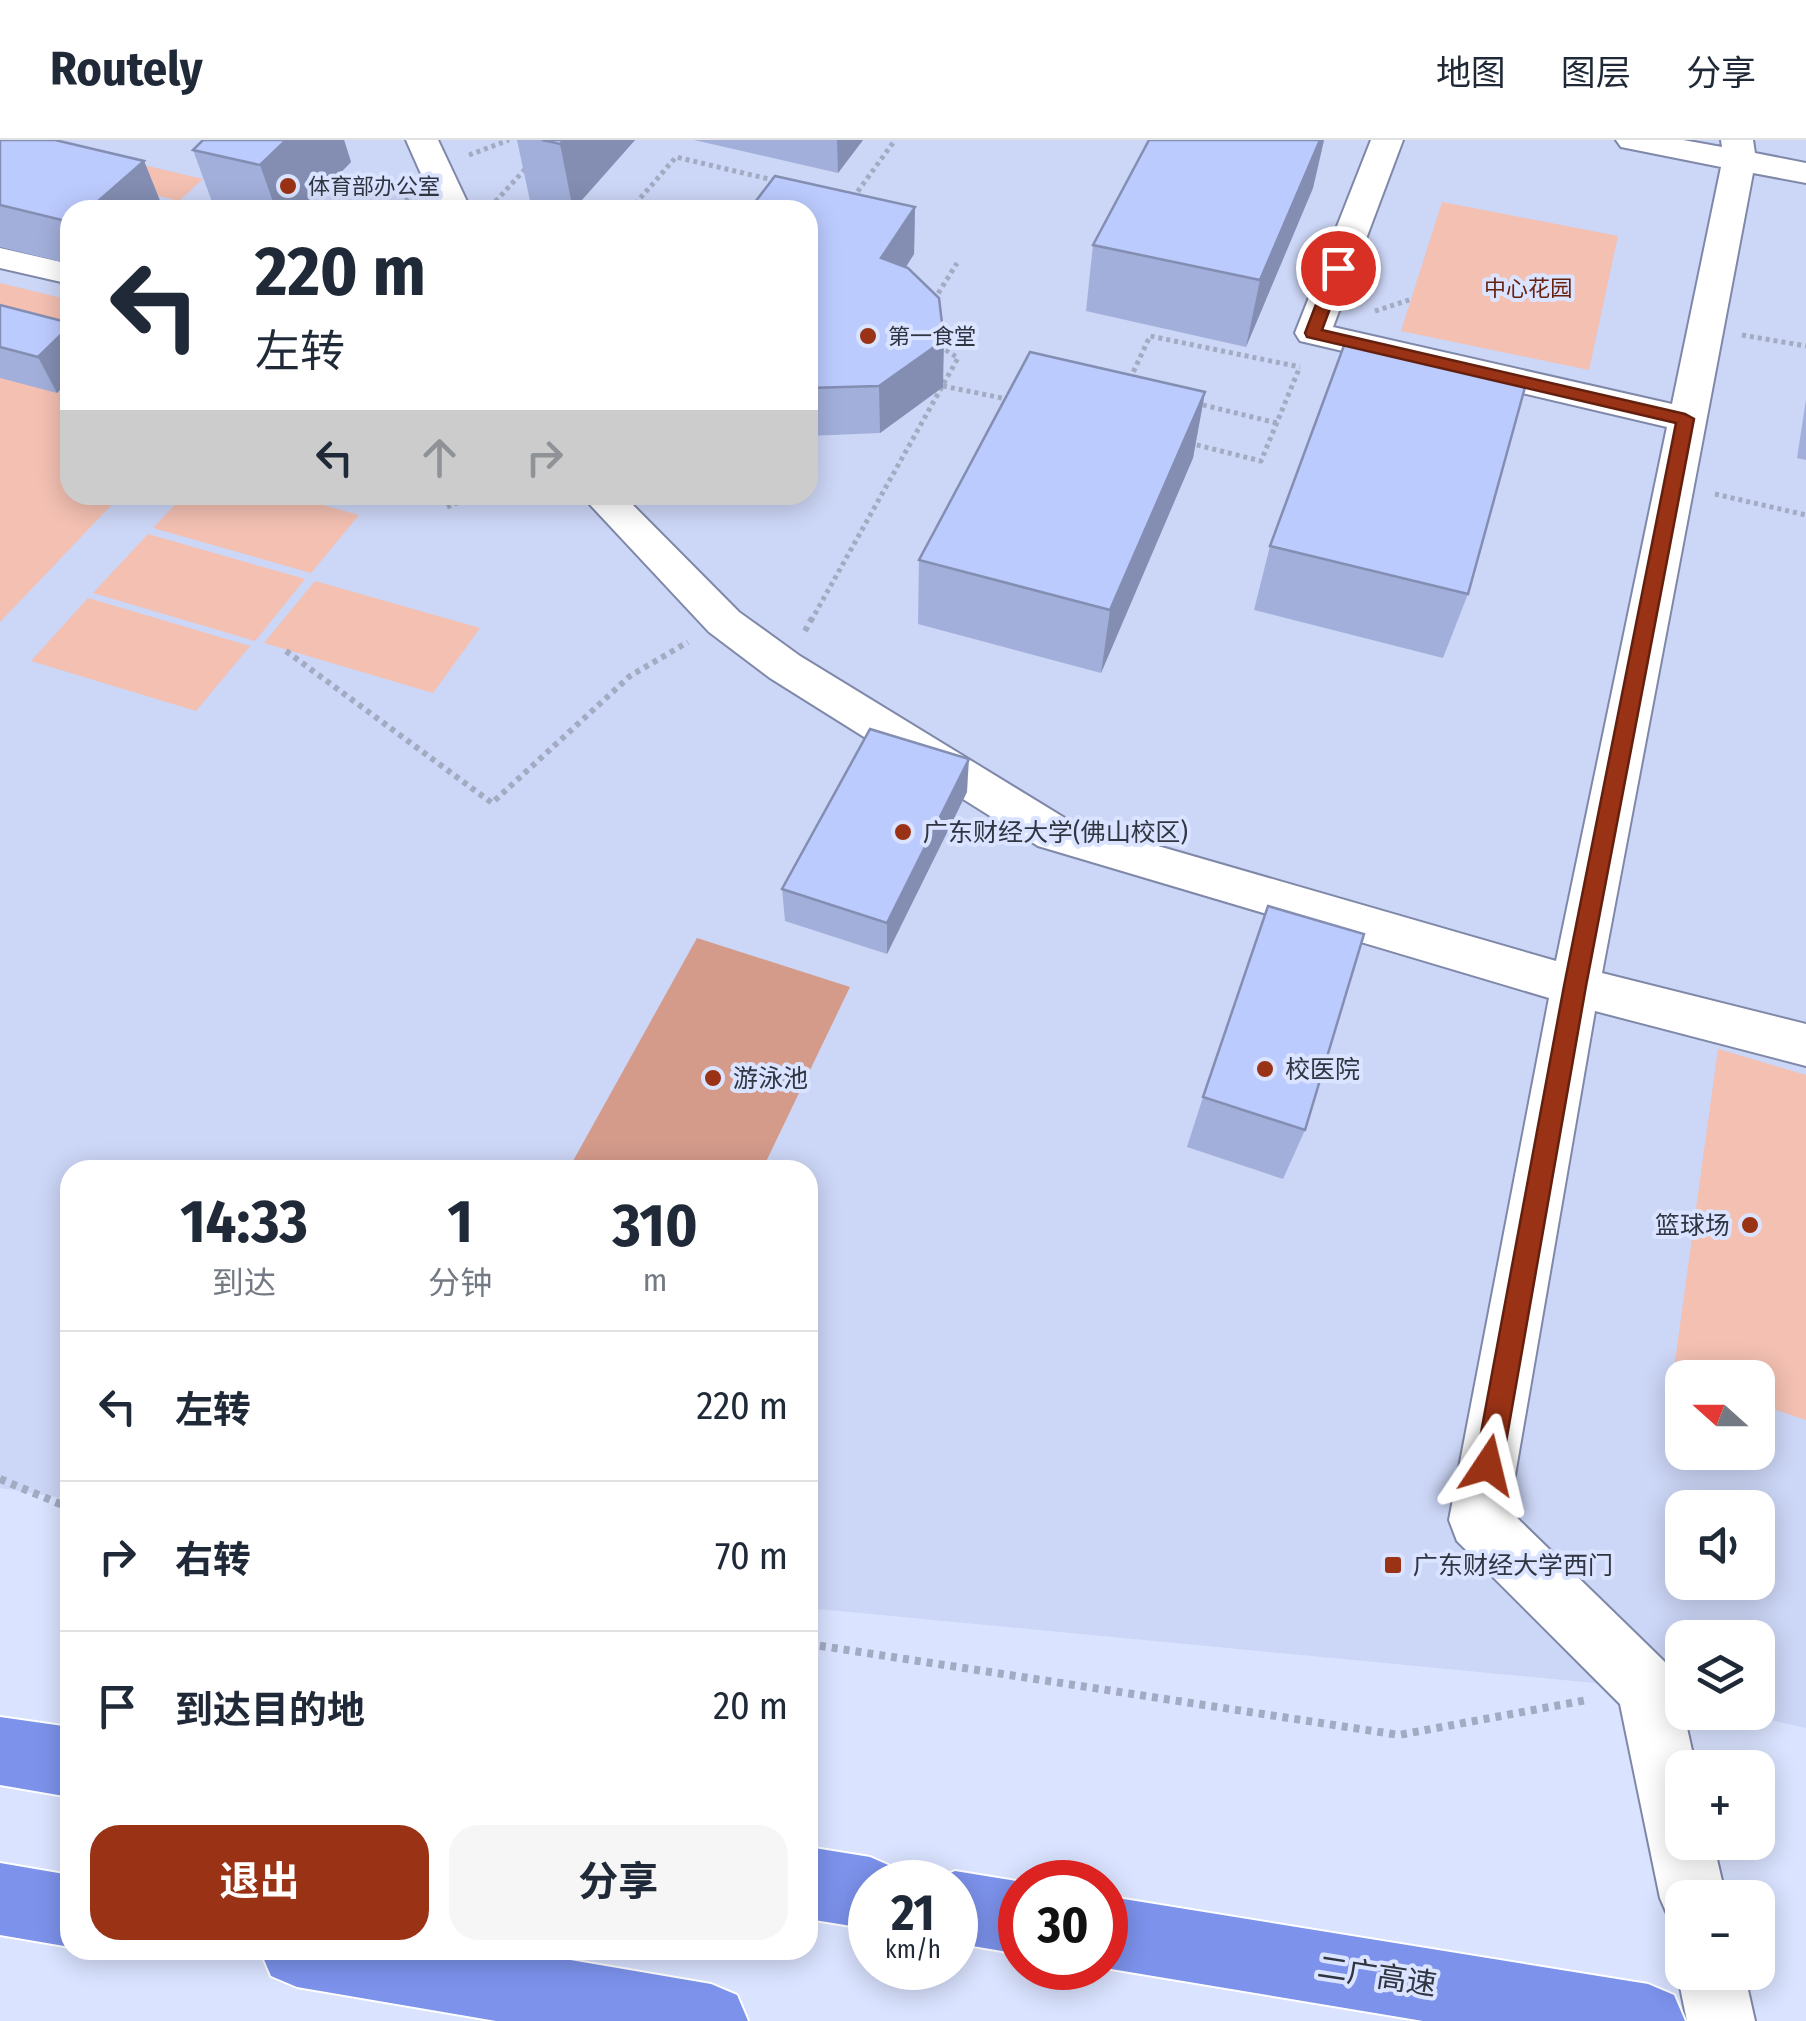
<!DOCTYPE html>
<html lang="zh">
<meta charset="utf-8">
<style>
:root{--surface:#fff;--page:#f6f6f7;--text:#1f2937;--muted:#747a83;--line:#e0e1e3;--accent:#9a3215}
body{margin:0;font-family:"Fira Sans Condensed","Noto Sans SC",sans-serif;background:var(--page);color:var(--text);height:100vh;display:flex;flex-direction:column;font-size:38px;white-space:nowrap}
*{box-sizing:border-box;margin:0}
p{font-size:32px;color:var(--muted)}
.icon{flex:none;width:55px;height:55px;fill:none;stroke:currentColor;stroke-width:2;stroke-linecap:round;stroke-linejoin:round}
.map{position:relative;flex:1;overflow:hidden}
.sheet{position:absolute;left:60px;top:1020px;width:758px;height:800px;display:flex;flex-direction:column;background:var(--surface);border-radius:30px;box-shadow:0 5px 25px #0003}
.sheet>*{flex:none}
.top-card{position:absolute;left:60px;top:60px;width:758px;height:305px;border-radius:30px;box-shadow:0 5px 25px #0003;background:#fff;color:var(--text);overflow:hidden}
.needle{width:65px;rotate:291deg}
.buttons{position:absolute;left:1665px;top:1220px;display:grid;gap:20px}
.buttons a{display:grid;place-items:center;width:110px;height:110px;border-radius:20px;background:var(--surface);box-shadow:0 5px 25px #0003;font-size:50px}
.speed{position:absolute;left:848px;top:1720px;display:flex;gap:20px;font-size:50px;font-weight:700;text-align:center}
.speed>*{display:grid;place-content:center;width:130px;height:130px;border-radius:50%;background:var(--surface);box-shadow:0 5px 25px #0003;line-height:1}
.speed small{font-size:25px;font-weight:400}
.speed .limit{border:15px solid #d22;background:#fff;color:#111}
.pin{position:absolute;display:grid;place-items:center;width:85px;height:85px;color:#fff;margin:-42px;border:5px solid #fff;border-radius:50%;box-shadow:0 2px 10px #0007}
.me{position:absolute;width:110px;margin:-55px;rotate:10deg;stroke-linejoin:round;filter:drop-shadow(0 0 8px #0008)}
.turn{display:flex;align-items:center;gap:35px;height:210px;padding:0 30px;font-size:45px}
.turn .icon{width:130px;height:130px;stroke-width:2.5}
.turn b{display:block;font-size:70px;line-height:85px}
.lanes{display:flex;align-items:center;height:95px;padding:0 30px;background:#0003;justify-content:center;gap:50px;direction:ltr}
.lanes .off{opacity:.35}
.eta{display:flex;justify-content:space-evenly;align-items:center;height:170px;text-align:center}
.eta b{font-size:60px;font-weight:700;line-height:70px}
.cta{display:flex;gap:20px;margin-top:auto;padding:20px 30px}
.cta a{flex:1;height:115px;border-radius:30px;background:var(--accent);color:#fff;font-size:40px;font-weight:700;line-height:115px;text-align:center}
.cta a+a{background:var(--page);color:var(--text)}
ul{padding:0;list-style:none}
li{display:flex;align-items:center;gap:30px;height:150px;padding:0 30px;border-top:2px solid var(--line)}
li div{flex:1}
li b{display:block;font-size:38px}
li em{font-style:normal}
header{display:flex;align-items:center;gap:60px;box-sizing:border-box;height:140px;padding:0 50px;background:var(--surface);border-bottom:2px solid var(--line)}
header strong{font-size:48px}
nav{display:flex;gap:55px;margin-inline-start:auto;font-size:35px}
.map>svg:first-child{display:block}
</style>
<header>
<strong>Routely</strong>
<nav><a>地图</a><a>图层</a><a>分享</a></nav>
</header>
<div class="map">
<svg width="1806" height="1881" viewBox="0 0 1806 1881">
<rect width="100%" height="100%" fill="#dae3ff"/>
<path fill="#ccd6f6" fill-rule="evenodd" d="M0,0H1806V1588L1738,1573L1758,1572V1498H1682V1558L1647,1548L808,1468V1030H70V1359L0,1348ZM70,70H808V355H70ZM1682,1238H1758V1312H1682ZM1682,1368H1758V1442H1682Z"/>
<g fill="#f3c0b2">
<path d="M135,23L203,39L179,61L110,44Z"/>
<path d="M1442,62L1618,96L1589,230L1401,191Z"/>
<path d="M0,143L70,160V355H121L0,482Z"/>
<path d="M184,355H286L359,375L311,433L153,388Z"/>
<path d="M148,394L305,439L255,501L93,453Z"/>
<path d="M315,441L480,488L433,553L264,503Z"/>
<path d="M88,458L250,506L196,571L31,521Z"/>
<path d="M1718,909L1806,935V1280L1758,1264V1238L1682,1239L1673,1236Z"/>
</g>
<path fill="#d49b8b" d="M697,798L850,847L762,1030H568Z"/>
<g fill="none" stroke-linecap="round" stroke-linejoin="round">
<defs>
<g id="minor">
<path d="M406,0H438L471,70H437Z"/>
<path d="M1371,0H1403L1333,187L1672,264L1721,27L1621,7L1616,0H1683L1722,7L1721,0H1753L1755,13L1806,23V43L1753,33L1602,833L1806,884V926L1595,871L1509,1370L1669,1526L1678,1548L1696,1628H1682V1702H1713L1726,1758H1682V1786L1670,1781L1660,1758L1620,1564L1457,1401L1449,1380L1549,858L1038,706L770,538L709,492L581,355H623L739,472L800,516L1068,680L1556,821L1667,287L1300,201L1295,193Z"/>
<path d="M0,108L70,124V144L0,128Z"/>
<path d="M1682,1818V1832H1744L1755,1881H1687L1677,1832Z"/>
</g>
<g id="motorway">
<path d="M0,1577L70,1587V1657L0,1645Z"/>
<path d="M808,1707L870,1717L895,1728L902,1742H870V1789L808,1779Z"/>
<path d="M0,1723L70,1735V1807L0,1795Z"/>
<path d="M955,1731L1022,1742L1020,1814L955,1803V1742H929Z"/>
<path d="M1105,1756L1648,1844L1674,1855L1685,1881H1423L1105,1828Z"/>
<path d="M260,1810H512L711,1844L737,1855L748,1881H496L297,1847L271,1836Z"/>
</g>
</defs>
<use href="#minor" stroke="#7f88a8" stroke-width="4"/>
<use href="#motorway" stroke="#fff" stroke-width="4"/>
<g stroke="#a3abc2" stroke-width="5" stroke-dasharray="4 4" stroke-linecap="butt">
<path d="M469,15L509,0"/>
<path d="M853,58L895,0"/>
<path d="M393,70L408,58"/>
<path d="M523,70L494,63L528,26"/>
<path d="M630,70L676,17L777,41"/>
<path d="M934,160L957,123"/>
<path d="M1375,171L1412,159"/>
<path d="M1742,195L1806,206"/>
<path d="M1130,239L1150,196L1300,227"/>
<path d="M943,246L1012,260"/>
<path d="M1195,263L1277,283"/>
<path d="M1189,303L1261,321L1299,229"/>
<path d="M1715,354L1806,375"/>
<path d="M447,367L476,355"/>
<path d="M811,481L958,218L938,205"/>
</g>
<g stroke="#a3abc2" stroke-width="6" stroke-dasharray="5 5" stroke-linecap="butt">
<path d="M805,491L812,478"/>
<path d="M286,511L492,663L630,536L688,502"/>
</g>
<g stroke="#a3abc2" stroke-width="8" stroke-dasharray="6 6" stroke-linecap="butt">
<path d="M0,1339L70,1368"/>
<path d="M808,1504L1399,1595L1587,1560"/>
</g>
<use href="#minor" fill="#fff" fill-rule="evenodd"/>
<use href="#motorway" fill="#7c92eb" fill-rule="evenodd"/>
</g>
<g fill="#a2afda">
<path d="M0,0L144,21L163,68L161,70H70V124L0,107Z"/>
<path d="M203,0H344L351,22L304,70H215L193,10Z"/>
<path d="M517,0H635L573,70L530,61Z"/>
<path d="M694,0H863L838,33Z"/>
<path d="M1149,0H1324L1313,48L1246,207L1086,171L1093,105Z"/>
<path d="M915,67L914,114L906,127L943,247L880,293L808,296V70Z"/>
<path d="M0,165L70,183V240L57,253L0,238Z"/>
<path d="M1205,252L1193,318L1101,533L918,484L919,420Z"/>
<path d="M1806,260V320L1797,318Z"/>
<path d="M1270,406L1468,454L1443,518L1254,470Z"/>
<path d="M967,652L887,814L785,781L782,749Z"/>
<path d="M1203,957L1305,990L1283,1039L1187,1007Z"/>
</g>
<g fill="#848eb2">
<path d="M286,0H344L351,22L304,70H276L260,25Z"/>
<path d="M564,0H635L573,70L560,4Z"/>
<path d="M837,0H863L838,33Z"/>
<path d="M1320,0H1324L1313,48L1246,207L1260,140Z"/>
<path d="M144,21L163,68L161,70H88Z"/>
<path d="M915,67L914,114L881,166V118Z"/>
<path d="M70,186V240L57,253L38,217Z"/>
<path d="M944,200L943,247L880,293L879,246Z"/>
<path d="M1205,252L1193,318L1101,533L1110,470Z"/>
<path d="M969,619L967,652L887,814V783Z"/>
</g>
<g fill="#bccbfe" stroke="#848eb2" stroke-width="2.5">
<path d="M0,0H55L144,21L88,70H70V82L0,65Z"/>
<path d="M203,0H286L260,25L193,10Z"/>
<path d="M542,0H564L560,4Z"/>
<path d="M1149,0H1320L1260,140L1093,105Z"/>
<path d="M775,36L915,67L881,118L908,128L939,158L944,200L879,246L808,248V70H749Z"/>
<path d="M0,165L70,183V186L38,217L0,207Z"/>
<path d="M1346,200L1527,240L1468,454L1270,406Z"/>
<path d="M1030,212L1205,252L1110,470L919,420Z"/>
<path d="M870,589L969,619L887,783L782,749Z"/>
<path d="M1268,766L1364,794L1305,990L1203,957Z"/>
</g>
<path fill="#9a3215" stroke="#64200e" stroke-width="2.5" d="M1338,124L1345,128L1322,190L1685,274L1694,279L1586,846L1502,1325L1498,1334L1488,1338L1479,1334L1475,1325L1564,846L1676,283L1307,197L1305,193L1330,128Z"/>
<g fill="#9a3215" stroke="#dae3ff" stroke-width="4">
<circle cx="288" cy="46" r="10"/>
<circle cx="868" cy="196" r="10"/>
<circle cx="903" cy="692" r="10"/>
<circle cx="1265" cy="929" r="10"/>
<circle cx="713" cy="938" r="10"/>
<circle cx="1750" cy="1085" r="10"/>
<rect x="1383" y="1415" width="20" height="20" rx="5"/>
</g>
<g text-anchor="middle" stroke-width="8" stroke-linejoin="round" paint-order="stroke">
<g font-size="22" fill="#303542" stroke="#dae3ff" text-anchor="start">
<text x="308" y="54">体育部办公室</text>
<text x="888" y="204">第一食堂</text>
</g>
<g font-size="22" fill="#66220f" stroke="#dae3ff">
<text x="1528" y="156">中心花园</text>
</g>
<g font-size="25" fill="#303542" stroke="#dae3ff" text-anchor="start">
<text x="923" y="701">广东财经大学(佛山校区)</text>
<text x="1285" y="938">校医院</text>
<text x="733" y="947">游泳池</text>
<text x="1730" y="1094" text-anchor="end">篮球场</text>
<text x="1413" y="1434">广东财经大学西门</text>
</g>
<g font-size="30" fill="#303542" stroke="#dae3ff">
<text transform="translate(1377 1836) rotate(9)" y="10">二广高速</text>
</g>
</g>
</svg>
<div class="buttons">
<a><svg class="needle" viewBox="-14 -14 28 28"><path d="M0-13l5 13h-10z" fill="#e53935"/><path d="M0 13l5-13h-10z" fill="#747a83"/></svg></a>
<a><svg class="icon" aria-label="sound" viewBox="0 0 24 24"><path d="M4 9h4l5-4v14l-5-4H4zM17 9q2 3 0 6"/></svg></a>
<a><svg class="icon" aria-label="layers" viewBox="0 0 24 24"><path d="M12 4l9 5-9 5-9-5zM3 14l9 5 9-5"/></svg></a>
<a>+</a>
<a>−</a>
</div>
<div class="speed"><div>21<small>km/h</small></div><div class="limit">30</div></div>
<div class="pin" style="left:1338px;top:128px;background:#d93025"><svg class="icon" aria-label="arrive" viewBox="0 0 24 24"><path d="M6 21V4h12l-3 4 3 4H6"/></svg></div>
<svg class="me" style="left:1488px;top:1325px" viewBox="-20 -20 40 40"><path d="M0-17L14 15 0 8-14 15z" fill="#9a3215" stroke="#fff" stroke-width="4"/></svg>
<div class="top-card">
<div class="turn"><svg class="icon" aria-label="left" viewBox="0 0 24 24"><path d="M17 20v-9H6M10 6l-5 5 5 5"/></svg><div><b>220 m</b>左转</div></div>
<div class="lanes"><svg class="icon" aria-label="left" viewBox="0 0 24 24"><path d="M17 20v-9H6M10 6l-5 5 5 5"/></svg><svg class="icon off" aria-label="ahead" viewBox="0 0 24 24"><path d="M12 20V5M6 11l6-6 6 6"/></svg><svg class="icon off" aria-label="right" viewBox="0 0 24 24"><path d="M7 20v-9h11M14 6l5 5-5 5"/></svg></div>
</div>
<section class="sheet">
<div class="eta">
<div><b>14:33</b><p>到达</p></div>
<div><b>1</b><p>分钟</p></div>
<div><b>310</b><p>m</p></div>
</div>
<ul>
<li><svg class="icon" aria-label="left" viewBox="0 0 24 24"><path d="M17 20v-9H6M10 6l-5 5 5 5"/></svg><div><b>左转</b></div><em>220 m</em></li>
<li><svg class="icon" aria-label="right" viewBox="0 0 24 24"><path d="M7 20v-9h11M14 6l5 5-5 5"/></svg><div><b>右转</b></div><em>70 m</em></li>
<li><svg class="icon" aria-label="arrive" viewBox="0 0 24 24"><path d="M6 21V4h12l-3 4 3 4H6"/></svg><div><b>到达目的地</b></div><em>20 m</em></li>
</ul>
<div class="cta"><a>退出</a><a>分享</a></div>
</section>
</div>
